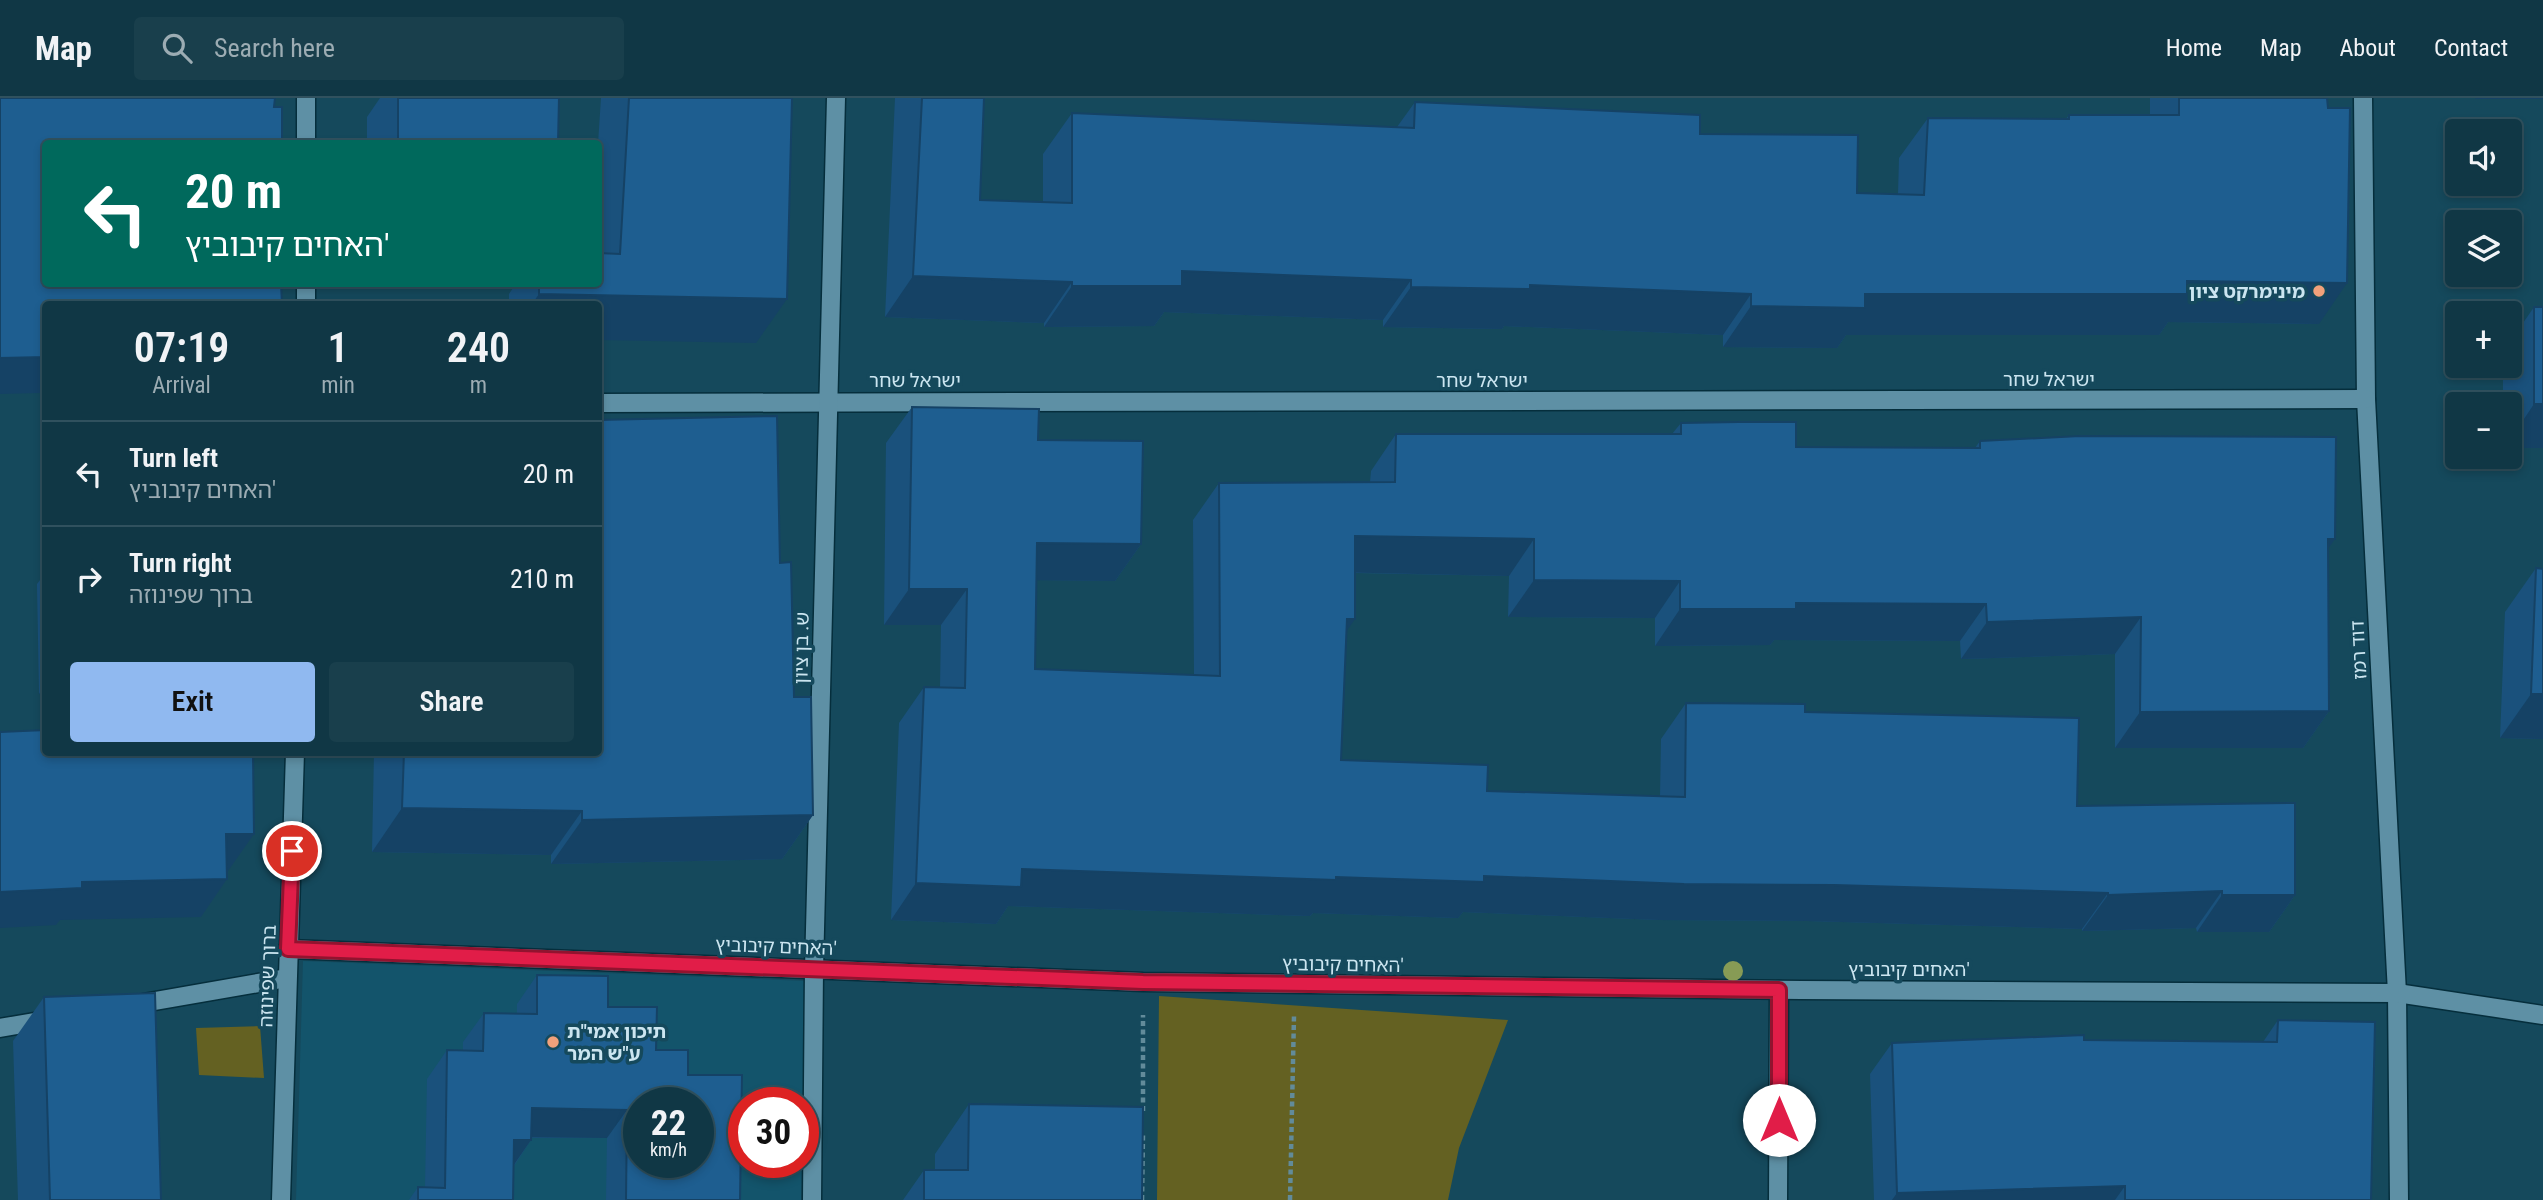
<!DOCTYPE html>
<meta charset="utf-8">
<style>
:root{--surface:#103745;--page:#193f4c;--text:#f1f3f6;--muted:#9cacb3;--line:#30515e;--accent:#90b9f0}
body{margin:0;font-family:"Roboto Condensed","Noto Sans Hebrew",sans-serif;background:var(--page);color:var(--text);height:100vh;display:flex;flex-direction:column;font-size:26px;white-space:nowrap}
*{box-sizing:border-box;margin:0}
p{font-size:23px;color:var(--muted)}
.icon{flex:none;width:38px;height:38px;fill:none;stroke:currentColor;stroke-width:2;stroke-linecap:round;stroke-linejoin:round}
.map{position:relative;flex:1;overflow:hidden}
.drawer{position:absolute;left:42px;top:203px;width:560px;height:455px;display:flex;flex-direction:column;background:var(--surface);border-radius:7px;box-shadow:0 4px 10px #0003,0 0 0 2px var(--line)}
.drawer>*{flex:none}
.banner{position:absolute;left:42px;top:42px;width:560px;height:147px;border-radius:7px;box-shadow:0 4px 10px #0003,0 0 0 2px var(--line);background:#00695c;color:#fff;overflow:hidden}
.buttons{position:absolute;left:2445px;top:21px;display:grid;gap:14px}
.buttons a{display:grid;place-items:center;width:77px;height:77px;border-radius:7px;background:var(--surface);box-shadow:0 4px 10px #0003,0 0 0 2px var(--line);font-size:35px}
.speed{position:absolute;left:623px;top:989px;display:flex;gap:14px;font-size:35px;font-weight:700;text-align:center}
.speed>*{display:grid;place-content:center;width:91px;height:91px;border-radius:50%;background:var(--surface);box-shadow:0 4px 10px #0003,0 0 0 2px var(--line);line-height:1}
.speed small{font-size:18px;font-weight:400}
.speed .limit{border:10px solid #d22;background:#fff;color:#111}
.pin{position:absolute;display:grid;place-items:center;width:60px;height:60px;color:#fff;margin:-30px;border:4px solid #fff;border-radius:50%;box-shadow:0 2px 7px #0007}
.me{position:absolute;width:77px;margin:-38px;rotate:0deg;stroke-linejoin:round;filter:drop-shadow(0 0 5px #0008)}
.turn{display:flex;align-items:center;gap:24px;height:147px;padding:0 28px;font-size:32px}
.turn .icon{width:91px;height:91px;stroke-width:2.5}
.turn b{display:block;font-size:49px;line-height:60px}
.eta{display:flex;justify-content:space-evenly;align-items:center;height:119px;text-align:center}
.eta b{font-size:42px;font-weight:600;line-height:49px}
.button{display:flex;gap:14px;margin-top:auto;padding:14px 28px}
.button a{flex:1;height:80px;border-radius:7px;background:var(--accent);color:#111;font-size:28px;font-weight:600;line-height:80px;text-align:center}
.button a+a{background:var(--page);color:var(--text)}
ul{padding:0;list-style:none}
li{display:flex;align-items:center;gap:21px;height:105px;padding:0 28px;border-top:2px solid var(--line)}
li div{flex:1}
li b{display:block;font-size:26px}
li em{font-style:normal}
header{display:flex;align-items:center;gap:42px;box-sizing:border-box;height:98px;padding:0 35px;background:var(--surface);border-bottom:2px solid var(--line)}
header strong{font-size:33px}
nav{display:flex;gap:38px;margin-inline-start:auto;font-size:24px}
.search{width:490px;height:63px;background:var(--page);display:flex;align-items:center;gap:18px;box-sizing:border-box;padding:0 24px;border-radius:7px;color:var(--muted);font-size:26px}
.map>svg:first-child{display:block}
</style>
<header>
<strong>Map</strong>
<div class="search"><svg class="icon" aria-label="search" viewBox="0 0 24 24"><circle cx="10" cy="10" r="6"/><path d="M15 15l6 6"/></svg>Search here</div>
<nav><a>Home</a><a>Map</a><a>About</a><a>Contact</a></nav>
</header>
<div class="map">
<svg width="2543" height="1102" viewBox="0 0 2543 1102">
<rect width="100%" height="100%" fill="#15495c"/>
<path fill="#13546b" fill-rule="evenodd" d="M303,863L807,883L803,1023V1004H744V1064H802L801,1102H296ZM639,1004H698V1064H639Z"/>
<g fill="#646122">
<path d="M1159,898L1508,922L1459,1050L1448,1102H1157Z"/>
<path d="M260,928L264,980L199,977L196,930Z"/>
</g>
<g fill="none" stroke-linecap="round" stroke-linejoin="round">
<defs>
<g id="minor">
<path d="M306,0V46"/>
<path d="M2363,0L2366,301L2397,895L2399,1102"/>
<path d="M306,186V206"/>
<path d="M598,305L2366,301"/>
<path d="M288,851L1143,884L1801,892L2397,895L2543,917"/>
<path d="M132,907L287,880"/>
<path d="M0,930L46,922"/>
<path d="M281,1102L295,654"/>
<path d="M812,1102L814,871L836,0"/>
<path d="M1778,1102L1779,892"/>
</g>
</defs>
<use href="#minor" stroke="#052e3c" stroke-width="21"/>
<g stroke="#628b9a" stroke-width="4.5" stroke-dasharray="5 3.5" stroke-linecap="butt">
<path d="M1143,1013V917"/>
<path d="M1142,1102L1143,1036"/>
<path d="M1290,1102L1294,918"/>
</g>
<use href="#minor" stroke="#5e90a5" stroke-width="18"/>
</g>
<circle fill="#879b55" cx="1733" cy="873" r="10"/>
<g fill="#1a517c">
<path d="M380,0H559L558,46H367V19Z"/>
<path d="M601,0H792L756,245L598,206H509V196L513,190H366V186H598V46Z"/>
<path d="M895,0H984L980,102L1043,104V56L1072,15L1397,29L1415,4L1700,36L1857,95L1898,96L1899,60L1928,20L2066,21L2069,17H2150V0H2327L2319,226L2168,224L2159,237H1846L1837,250L1723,249V237L1504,228L1502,231L1383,229V222L1164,214L1154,228L1044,229V225L885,219Z"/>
<path d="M46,206V596H39L37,486L43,478L40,295Z"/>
<path d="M2534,209L2543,350H2510V306H2503V268H2510V244Z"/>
<path d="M912,309L1038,342L1141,446L1115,483L1036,482L1035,571L1194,577L1193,422L1219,385L1370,384L1371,373L1396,336H1672L1681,325L1796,349L1975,350L1980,343L2328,451L2329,613L2303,650H2115V556L1961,561L1960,543L1774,542L1770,547L1655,548V520L1508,519L1509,478L1355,475L1346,533L1341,662L1487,693L1660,698L1661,641L1686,605L1805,614L2077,708L2295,797L2269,834H2197L2196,830L2082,833V831L1808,823L1659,822L1463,814L1458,820L1313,815L1310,818L1008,808L996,826L891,822L899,625L924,589H940L941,527H884L886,345Z"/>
<path d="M780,465L794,599L813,717L782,761L551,766V757L372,754L374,654H598Z"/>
<path d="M2536,470L2543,471V641L2500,640L2505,514Z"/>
<path d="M537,877L608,909L656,952L688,977L740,1102H606L607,1040H531V1042L514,1068L513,1102H409L418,1089H425L427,981L447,952H463V944L484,915L517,916V906Z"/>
<path d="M44,899L161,1102H18L13,943Z"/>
<path d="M2278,922L2371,1102H1874L1870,976L1892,945L2084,942L2263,944Z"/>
<path d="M969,1006L1142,1102H903L924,1072H935V1056Z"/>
</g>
<g fill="#154265">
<path d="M2476,0H2543V1H2475Z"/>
<path d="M1182,173L1411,182L1383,222L1164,214L1154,228L1044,229L1072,188Z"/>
<path d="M913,178L1072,184L1044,225L885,219Z"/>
<path d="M2187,183L2347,185L2319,226L2168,224L2159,237H1846L1837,250L1723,249L1751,208L1865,196Z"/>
<path d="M369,186H517L513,190H366Z"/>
<path d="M1530,187L1751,196L1723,237L1504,228L1502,231L1383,229L1411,189Z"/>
<path d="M539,196L787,201L756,245L598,242V206H532Z"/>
<path d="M46,259V288L40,295L0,296V260Z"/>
<path d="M2534,306H2543V350H2510V342Z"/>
<path d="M1355,438L1534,441L1509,478L1329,474Z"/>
<path d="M2328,441H2335L2309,478Z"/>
<path d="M1037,445L1141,446L1115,483L1011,482Z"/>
<path d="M1534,482L1680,483L1655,520L1508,519Z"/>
<path d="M909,491H967L941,527H884Z"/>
<path d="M1796,505L1986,506L1960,543L1774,542L1770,547L1655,548L1680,511Z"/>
<path d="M2141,519L2115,556L1961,561L1987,524Z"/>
<path d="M1347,521H1355L1330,557Z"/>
<path d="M46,587V596H39Z"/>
<path d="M2531,596H2543V641L2500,640Z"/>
<path d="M2329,613L2303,650H2115L2140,614Z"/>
<path d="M402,710L582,713L551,757L372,754Z"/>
<path d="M813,717L782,761L551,766L582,722Z"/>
<path d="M226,736H254L228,773L200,774Z"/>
<path d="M1022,771L1336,779L1484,778L2108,795L2082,831L1808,823L1659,822L1463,814L1458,820L1313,815L1310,818L1008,808L996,826L891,822L916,785Z"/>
<path d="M227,781L201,819L60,822L56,827L0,830V794L82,784Z"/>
<path d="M2222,793L2196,830L2082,833L2108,797Z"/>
<path d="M2222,797H2295L2269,834H2197Z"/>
<path d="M532,1010L627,1012L607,1040L512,1039Z"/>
<path d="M514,1042H531L511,1071Z"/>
<path d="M2125,1088L2115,1102H1892L1897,1095Z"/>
</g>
<g fill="#1e5e90" stroke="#154265" stroke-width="2" fill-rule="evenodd">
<path d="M0,0H275L274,9H282V46H46V186H281L282,206H46V259L0,260Z"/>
<path d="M398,0H559L558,46H398Z"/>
<path d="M629,0H792L787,201L539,196V186H598V155L620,156Z"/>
<path d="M922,0H984L980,102L1072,105V15L1414,30L1415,4L1700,17V36L1858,37L1857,95L1924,97L1928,20L2069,21V17H2179V0H2327L2328,10H2350L2347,185L2187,183V196H1865V210L1751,208V196L1530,187V191L1411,189V182L1182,173V188H1072V184L913,178Z"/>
<rect x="2534" y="209" width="9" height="97"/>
<path d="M912,309L1039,311L1038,342L1143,343L1141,446L1037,445L1035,571L1220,578L1219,385L1395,384L1396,336H1681V325L1739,324H1796V349L1980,350V343L2080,338L2336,339L2335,441H2328L2329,613L2140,614L2141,519L1987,524L1986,506L1796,505V511H1680V483L1534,482V441L1355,438V521H1347L1341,662L1488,667L1487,693L1685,699L1686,605L1805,606V614L2079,620L2077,708L2295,705V797H2222V793L2108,797V795L1834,787L1684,786L1484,778V784L1336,779V782L1022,771L1021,789L916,785L924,589L965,590L967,491H909Z"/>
<path d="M777,318L780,465L791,464L794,599H811L813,717L582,722V713L402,710L404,654H598V322Z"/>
<path d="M2536,470L2543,471V596H2531Z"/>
<path d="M46,632V654H253L254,736H226L227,781L82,784V790L0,794V634Z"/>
<path d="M537,877L608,878V909H657L656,952H688V977H742L740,1102H626L627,1012L532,1010L531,1042H514L513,1102H418V1089L445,1090L447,952L483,953L484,915L537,916ZM639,1004H698V1064H639Z"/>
<path d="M155,895L161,1102H50L44,899Z"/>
<path d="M2278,922L2375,924L2371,1102H2125V1088L1897,1095L1892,945L2084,937V942L2277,944Z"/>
<path d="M969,1006L1143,1009L1142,1102H924V1072H968Z"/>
</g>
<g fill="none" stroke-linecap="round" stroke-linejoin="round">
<defs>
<path id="route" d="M292,753L288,851L1143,884L1779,892V1022"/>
</defs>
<use href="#route" stroke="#92132f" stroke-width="18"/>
<use href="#route" stroke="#e11d48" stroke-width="12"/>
</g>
<g fill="#f1a17b" stroke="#15495c" stroke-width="2.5">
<circle cx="2319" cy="193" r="7"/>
<circle cx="553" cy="944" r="7"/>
</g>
<g text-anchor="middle" stroke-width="7" stroke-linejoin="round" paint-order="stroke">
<g font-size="19" font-weight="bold" fill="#cbe5f0" stroke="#15495c" text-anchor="end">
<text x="2305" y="200">מינימרקט ציון</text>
<text x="567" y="940" text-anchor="start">תיכון אמי"ת<tspan x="567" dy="22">ע"ש המר</tspan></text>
</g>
<g font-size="19" fill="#cbe5f0" stroke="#15495c">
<text x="2049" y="288">ישראל שחר</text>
<text x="915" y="289">ישראל שחר</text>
<text x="1482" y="289">ישראל שחר</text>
<text transform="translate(801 550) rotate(-89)" y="7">ש. בן ציון</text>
<text transform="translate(2358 552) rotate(-93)" y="7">דוד רמז</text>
<text transform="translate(776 848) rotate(2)" y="7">האחים קיבוביץ'</text>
<text transform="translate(1343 866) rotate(1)" y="7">האחים קיבוביץ'</text>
<text x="1909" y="878">האחים קיבוביץ'</text>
<text transform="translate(267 878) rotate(-88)" y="7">ברוך שפינוזה</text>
</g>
</g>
</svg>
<div class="buttons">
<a><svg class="icon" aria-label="sound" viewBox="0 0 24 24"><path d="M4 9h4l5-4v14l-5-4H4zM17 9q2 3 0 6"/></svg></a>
<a><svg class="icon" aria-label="layers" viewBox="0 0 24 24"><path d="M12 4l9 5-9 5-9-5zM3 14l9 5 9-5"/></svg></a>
<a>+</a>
<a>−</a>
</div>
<div class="speed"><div>22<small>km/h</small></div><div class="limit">30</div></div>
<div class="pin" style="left:292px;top:753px;background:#d93025"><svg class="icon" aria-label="arrive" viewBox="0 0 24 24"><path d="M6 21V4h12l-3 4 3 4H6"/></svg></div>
<svg class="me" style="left:1779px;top:1022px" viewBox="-20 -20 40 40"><circle r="19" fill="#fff"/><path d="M0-13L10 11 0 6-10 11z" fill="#e11d48"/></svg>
<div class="banner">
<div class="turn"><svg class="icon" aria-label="left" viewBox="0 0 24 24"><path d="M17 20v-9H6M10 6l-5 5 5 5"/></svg><div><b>20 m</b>האחים קיבוביץ'</div></div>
</div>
<section class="drawer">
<div class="eta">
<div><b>07:19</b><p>Arrival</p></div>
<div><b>1</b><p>min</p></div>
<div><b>240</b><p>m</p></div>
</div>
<ul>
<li><svg class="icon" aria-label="left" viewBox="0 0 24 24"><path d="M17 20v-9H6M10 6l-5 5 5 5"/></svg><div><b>Turn left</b><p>האחים קיבוביץ'</p></div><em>20 m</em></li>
<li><svg class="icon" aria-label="right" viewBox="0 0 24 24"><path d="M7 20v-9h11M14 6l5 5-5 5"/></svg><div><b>Turn right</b><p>ברוך שפינוזה</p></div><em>210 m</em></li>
</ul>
<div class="button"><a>Exit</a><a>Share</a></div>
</section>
</div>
